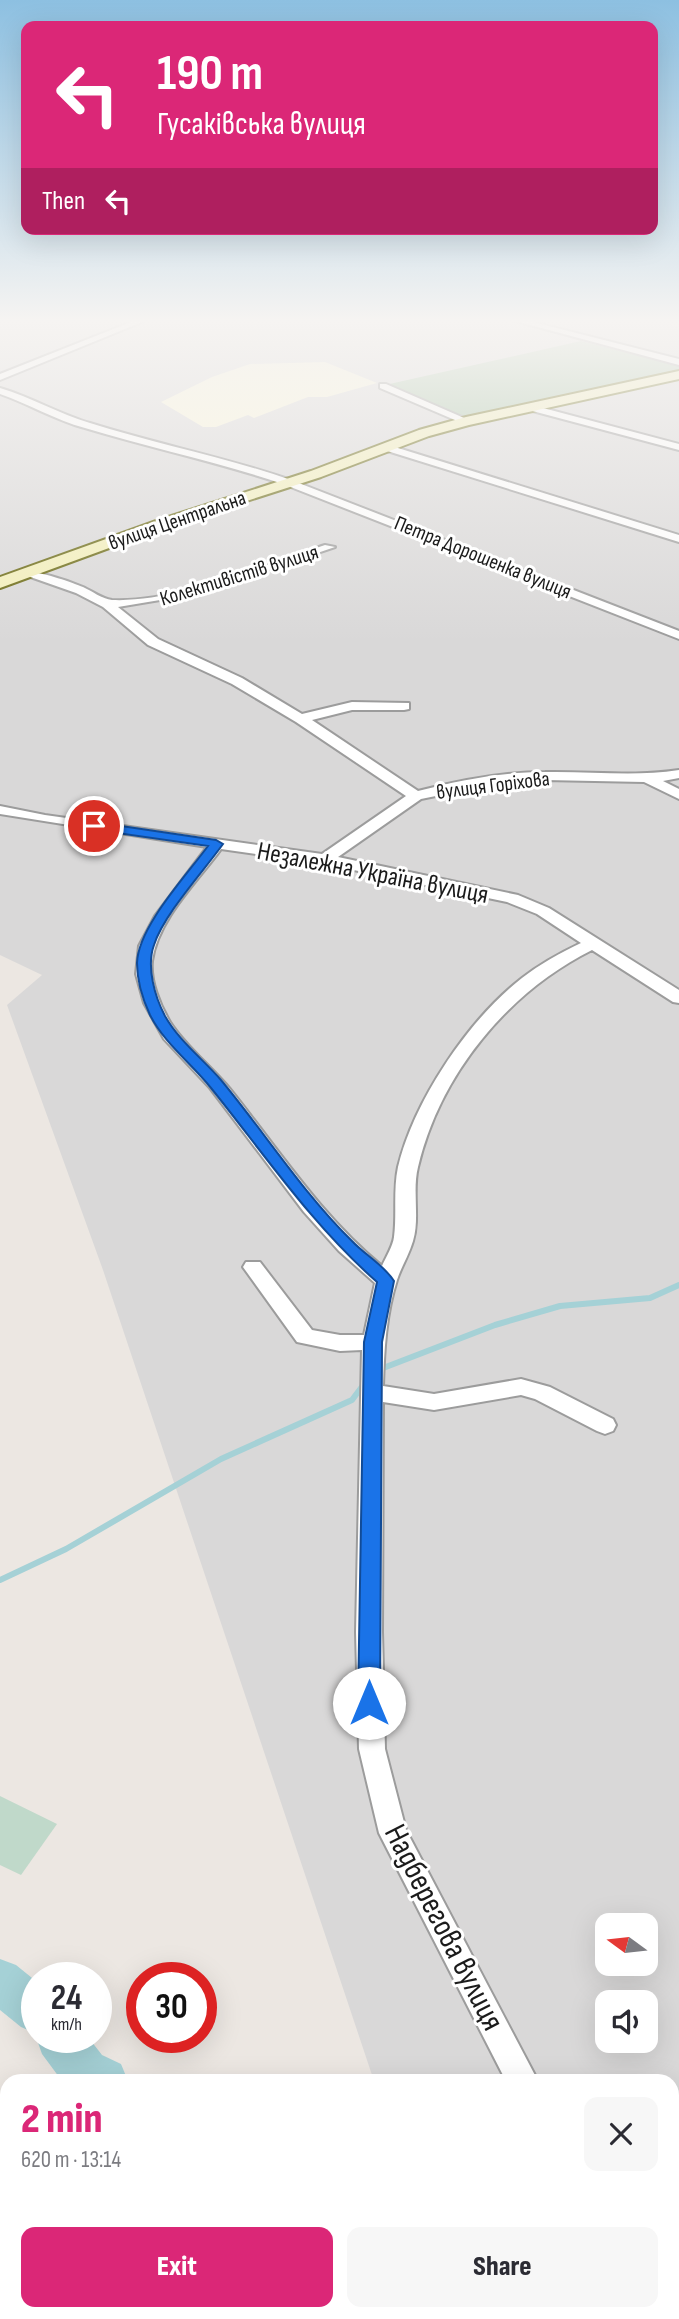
<!DOCTYPE html>
<meta charset="utf-8">
<style>
:root{--surface:#fff;--page:#f7f7f7;--text:#2b2b33;--muted:#7c7c81;--accent:#db2777}
body{margin:0;font-family:"Sofia Sans Condensed",sans-serif;background:var(--page);color:var(--text);height:100vh;display:flex;flex-direction:column;font-size:26px;white-space:nowrap}
*{box-sizing:border-box;margin:0}
p{font-size:23px;color:var(--muted)}
.icon{flex:none;width:38px;height:38px;fill:none;stroke:currentColor;stroke-width:2;stroke-linecap:round;stroke-linejoin:round}
.map{position:relative;flex:1;overflow:hidden}
.side{position:absolute;left:0px;top:2074px;width:679px;height:247px;display:flex;flex-direction:column;background:var(--surface);border-radius:21px 21px 0 0;box-shadow:0 7px 28px #0002}
.side>*{flex:none}
.top-card{position:absolute;left:21px;top:21px;width:637px;height:214px;border-radius:14px;box-shadow:0 7px 28px #0002;background:#db2777;color:#fff;overflow:hidden}
.needle{width:46px;rotate:285deg}
.tools{position:absolute;left:595px;top:1913px;display:grid;gap:14px}
.tools a{display:grid;place-items:center;width:63px;height:63px;border-radius:14px;background:var(--surface);box-shadow:0 7px 28px #0002;font-size:35px}
.speed{position:absolute;left:21px;top:1962px;display:flex;gap:14px;font-size:35px;font-weight:700;text-align:center}
.speed>*{display:grid;place-content:center;width:91px;height:91px;border-radius:50%;background:var(--surface);box-shadow:0 7px 28px #0002;line-height:1}
.speed small{font-size:18px;font-weight:400}
.speed .limit{border:10px solid #d22;background:#fff;color:#111}
.pin{position:absolute;display:grid;place-items:center;width:60px;height:60px;color:#fff;margin:-30px;border:4px solid #fff;border-radius:50%;box-shadow:0 2px 7px #0007}
.me{position:absolute;width:77px;margin:-38px;rotate:0deg;stroke-linejoin:round;filter:drop-shadow(0 0 5px #0008)}
.turn{display:flex;align-items:center;gap:24px;height:147px;padding:0 21px;font-size:32px}
.turn .icon{width:91px;height:91px;stroke-width:2.5}
.turn b{display:block;font-size:49px;line-height:60px}
.then{display:flex;align-items:center;height:66px;padding:0 21px;background:#0003;gap:14px;font-size:26px}
.round{display:grid;place-items:center;flex:none;width:74px;height:74px;border-radius:14px;background:var(--page)}
.headline{display:flex;align-items:center;justify-content:space-between;height:119px;padding:0 21px}
h1{font-size:42px;font-weight:800;line-height:52px;color:var(--accent)}
.button{display:flex;gap:14px;margin-top:auto;padding:14px 21px}
.button a{flex:1;height:80px;border-radius:14px;background:var(--accent);color:#fff;font-size:28px;font-weight:800;line-height:80px;text-align:center}
.button a+a{background:var(--page);color:var(--text)}
.map>svg:first-child{display:block}
</style>
<div class="map">
<svg width="679" height="2319" viewBox="0 0 679 2319">
<rect width="100%" height="100%" fill="#ece7e2"/>
<path fill="#d9d8d8" fill-rule="evenodd" d="M8,318H645L679,327V2319H456L454,2314H672V2081H374L103,1270L7,1005L42,975L0,955V320ZM607,1925H646V1964H607ZM607,2002H646V2040H607Z"/>
<path fill="#fcf8db" d="M325,362L377,383L327,397H308L254,418L248,415L216,427H203L161,402L212,377L250,364Z"/>
<g fill="#c0d9ca">
<path d="M0,1796L57,1824L21,1875L0,1865Z"/>
<path d="M53,2314H272L276,2319H47Z"/>
</g>
<path fill="#a5c3a5" d="M581,341L679,366V370L464,418L385,385Z"/>
<g fill="none" stroke-linecap="round" stroke-linejoin="round">
<g stroke="#a5d1d6" stroke-width="6">
<path d="M378,1370L495,1325L560,1306L650,1298L679,1285"/>
<path d="M0,1580L66,1549L221,1459L352,1400L364,1384"/>
</g>
<g fill="#a5d1d6" fill-rule="evenodd">
<path d="M0,1959L16,1965L37,1982V2034L21,2027L0,2010Z"/>
<path d="M37,2034V2037H88L102,2055L121,2064L128,2081H62L42,2054L36,2037Z"/>
<path d="M280,2314H334L336,2319H282Z"/>
</g>
<defs>
<g id="street">
<path d="M141,318H152L0,380V374Z"/>
<path d="M504,318H517L679,359V365Z"/>
<path d="M380,384H386L471,421L462,423L380,388Z"/>
<path d="M0,388C31,397 59,414 90,423C156,444 225,457 291,480L679,631V639L283,484C218,462 151,448 85,428C55,420 29,404 0,394Z"/>
<path d="M528,404L679,444V450L525,409L523,407Z"/>
<path d="M385,444L679,535V542L381,449L380,447Z"/>
<path d="M325,545L335,547L196,594L118,607L158,639L242,678L302,714L352,702L409,703V709L404,710H352L312,720L418,791C460,780 502,772 545,772C590,771 634,777 679,770V778L663,781L679,789V799L644,782L545,780L480,787L421,799L338,857L518,895L549,908L679,990V1003L673,1002L592,950C508,992 440,1074 418,1167C412,1191 420,1218 413,1241C409,1255 401,1267 397,1280C386,1314 384,1350 383,1386L434,1394L521,1379L550,1387L613,1419L616,1425L613,1431L605,1434L597,1431L535,1399L521,1395L434,1410L383,1402L382,1632L385,1749L406,1830L538,2081H506L379,1833L359,1749L356,1632L362,1350L340,1351L297,1342L243,1267L246,1262H260L312,1330L340,1335H364L375,1283L339,1251L304,1212L210,1088L164,1039L144,1003L136,974L139,946L155,916L207,847L0,814V806L45,815L322,854L406,796L296,722L232,684L148,645L103,607L76,593L22,574C30,567 71,582 83,587C92,591 102,599 112,600C176,603 264,565 325,545ZM221,849L325,864L507,902L537,914L581,943C560,953 540,964 522,978C468,1020 414,1101 398,1167C393,1190 397,1214 394,1237C393,1246 386,1257 382,1266C321,1216 279,1150 230,1089C211,1066 186,1047 170,1022C160,1005 150,981 152,961C158,919 197,882 221,849Z"/>
<path d="M615,2314H649L651,2319H617Z"/>
</g>
<path id="secondary" d="M679,371V379L469,425L429,436L321,477L169,526L0,588V577L159,520L311,471L419,430L466,417Z"/>
</defs>
<use href="#street" stroke="#9c9c9c" stroke-width="4"/>
<use href="#secondary" stroke="#67660d" stroke-width="4"/>
<use href="#street" fill="#fff" fill-rule="evenodd"/>
<use href="#secondary" fill="#f3efb8" fill-rule="evenodd"/>
</g>
<linearGradient id="sky" x2="0" y2="1"><stop stop-color="#8dc0e1"/><stop offset="0.5" stop-color="#f6f4f2"/><stop offset="1" stop-color="#f6f4f2" stop-opacity="0"/></linearGradient>
<rect width="679" height="642" fill="url(#sky)"/>
<path fill="#1a73e8" stroke="#114b97" stroke-width="2" d="M94,822L216,840L223,844C203,872 164,914 154,945C146,967 155,997 165,1016C179,1041 203,1059 221,1080C265,1133 303,1193 352,1241C365,1255 384,1265 394,1281L382,1342L380,1703L377,1710L369,1712L361,1710L358,1703L364,1342L377,1282C312,1225 265,1155 211,1088C192,1064 164,1043 150,1015C143,1000 137,980 137,963C138,927 186,876 208,846L89,829V824Z"/>
<g text-anchor="middle" stroke-width="6" stroke-linejoin="round" paint-order="stroke">
<g font-size="21" fill="#1b1b1b" stroke="#fff">
<text transform="translate(177 520) rotate(-19)" y="7">вулиця Центральна</text>
<text transform="translate(483 557) rotate(22)" y="7">Петра Дорошенка вулиця</text>
<text transform="translate(239 575) rotate(-17)" y="7">Колективістів вулиця</text>
<text transform="translate(493 785) rotate(-7)" y="7">вулиця Горіхова</text>
</g>
<g font-size="26" fill="#1b1b1b" stroke="#fff">
<text transform="translate(373 872) rotate(11)" y="9">Незалежна Україна вулиця</text>
</g>
<g font-size="32" fill="#1b1b1b" stroke="#fff">
<text transform="translate(445 1927) rotate(63)" y="11">Надберегова вулиця</text>
</g>
</g>
</svg>
<div class="tools">
<a><svg class="needle" viewBox="-14 -14 28 28"><path d="M0-13l5 13h-10z" fill="#e53935"/><path d="M0 13l5-13h-10z" fill="#7c7c81"/></svg></a>
<a><svg class="icon" aria-label="sound" viewBox="0 0 24 24"><path d="M4 9h4l5-4v14l-5-4H4zM17 9q2 3 0 6"/></svg></a>
</div>
<div class="speed"><div>24<small>km/h</small></div><div class="limit">30</div></div>
<div class="pin" style="left:94px;top:826px;background:#d93025"><svg class="icon" aria-label="arrive" viewBox="0 0 24 24"><path d="M6 21V4h12l-3 4 3 4H6"/></svg></div>
<svg class="me" style="left:369px;top:1703px" viewBox="-20 -20 40 40"><circle r="19" fill="#fff"/><path d="M0-13L10 11 0 6-10 11z" fill="#1a73e8"/></svg>
<div class="top-card">
<div class="turn"><svg class="icon" aria-label="left" viewBox="0 0 24 24"><path d="M17 20v-9H6M10 6l-5 5 5 5"/></svg><div><b>190 m</b>Гусаківська вулиця</div></div>
<div class="then">Then<svg class="icon" aria-label="left" viewBox="0 0 24 24"><path d="M17 20v-9H6M10 6l-5 5 5 5"/></svg></div>
</div>
<section class="side">
<div class="headline"><div><h1>2 min</h1><p>620 m · 13:14</p></div><a class="round"><svg class="icon" aria-label="close" viewBox="0 0 24 24"><path d="M6 6l12 12M18 6L6 18"/></svg></a></div>
<div class="button"><a>Exit</a><a>Share</a></div>
</section>
</div>
